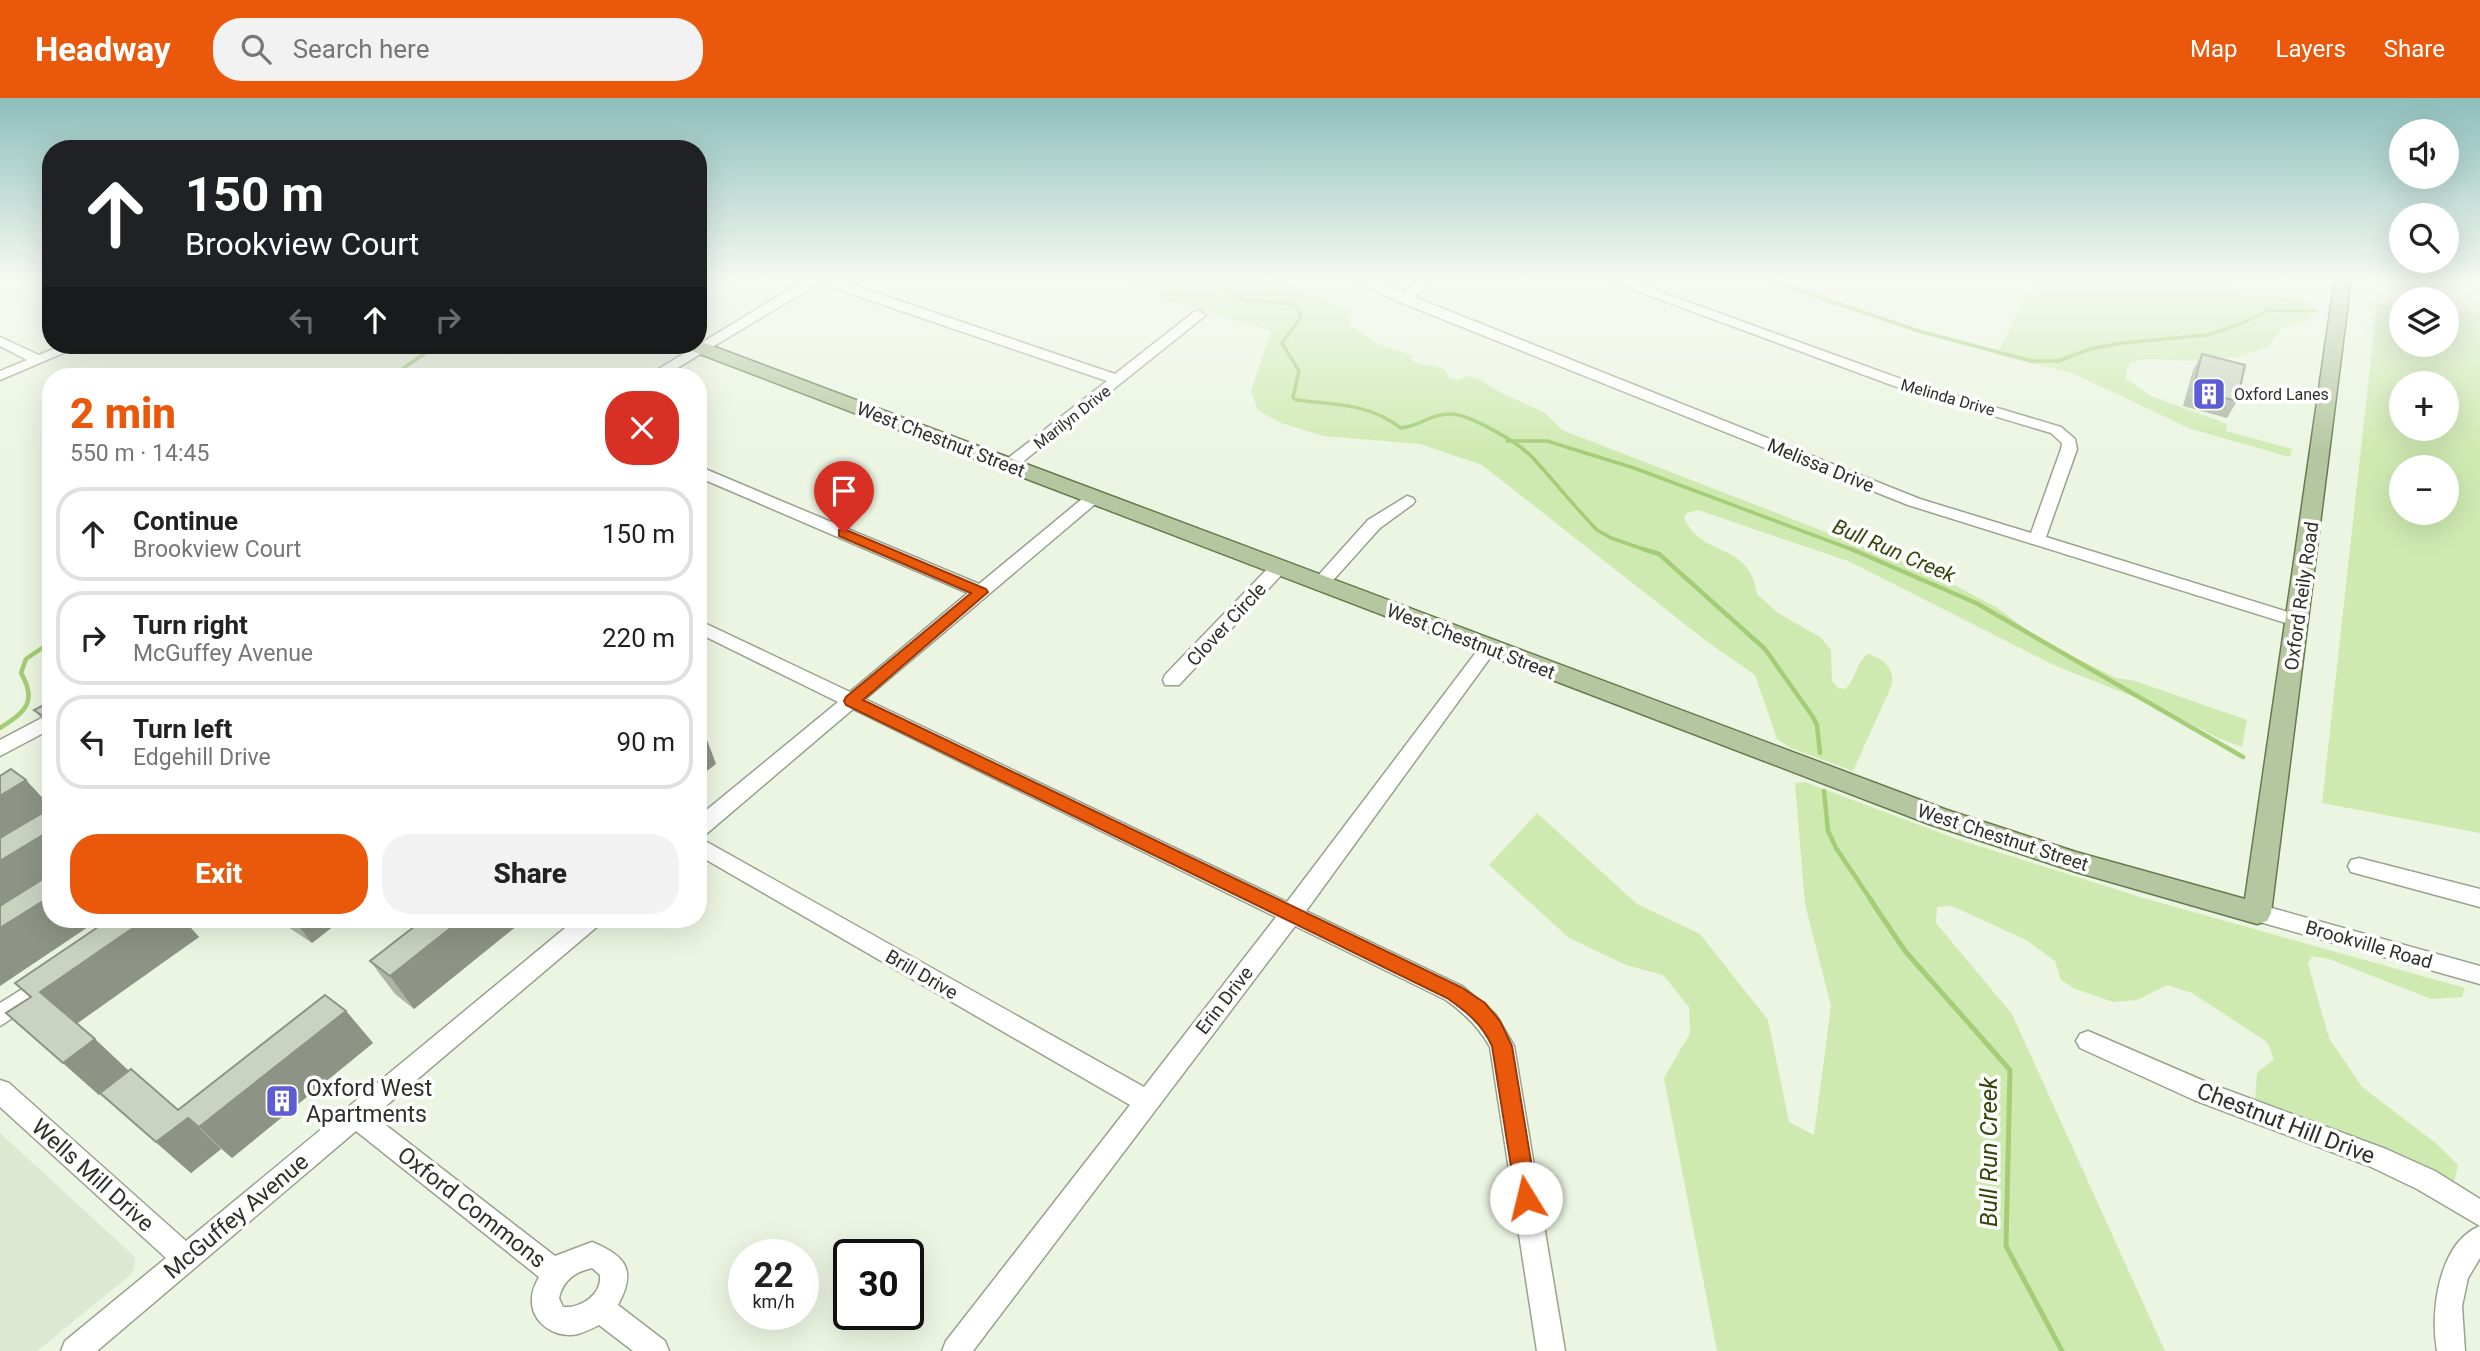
<!DOCTYPE html>
<meta charset="utf-8">
<style>
:root{--surface:#fff;--page:#f2f2f2;--text:#222;--muted:#767676;--line:#e0e0e0;--accent:#ea580c}
body{margin:0;font-family:Roboto,sans-serif;background:var(--page);color:var(--text);height:100vh;display:flex;flex-direction:column;font-size:26px;white-space:nowrap}
*{box-sizing:border-box;margin:0}
p{font-size:23px;color:var(--muted)}
.icon{flex:none;width:38px;height:38px;fill:none;stroke:currentColor;stroke-width:2;stroke-linecap:round;stroke-linejoin:round}
.map{position:relative;flex:1;overflow:hidden}
.drawer{position:absolute;left:42px;top:270px;width:665px;height:560px;display:flex;flex-direction:column;background:var(--surface);border-radius:28px;box-shadow:0 7px 28px #0002}
.drawer>*{flex:none}
.top-card{position:absolute;left:42px;top:42px;width:665px;height:214px;border-radius:28px;box-shadow:0 7px 28px #0002;background:#202124;color:#fff;overflow:hidden}
.controls{position:absolute;left:2389px;top:21px;display:grid;gap:14px}
.controls a{display:grid;place-items:center;width:70px;height:70px;border-radius:50%;background:var(--surface);box-shadow:0 7px 28px #0002;font-size:35px}
.speed{position:absolute;left:728px;top:1141px;display:flex;gap:14px;font-size:35px;font-weight:700;text-align:center}
.speed>*{display:grid;place-content:center;width:91px;height:91px;border-radius:50%;background:var(--surface);box-shadow:0 7px 28px #0002;line-height:1}
.speed small{font-size:18px;font-weight:400}
.speed .limit{border:4px solid #111;border-radius:10px;background:#fff;color:#111}
.pin{position:absolute;display:grid;place-items:center;width:60px;height:60px;color:#fff;margin:-72px -30px;border-radius:50% 50% 50% 0;rotate:-45deg;box-shadow:0 0 7px #0007}
.pin .icon{rotate:45deg}
.me{position:absolute;width:77px;margin:-38px;rotate:351deg;stroke-linejoin:round;filter:drop-shadow(0 0 5px #0008)}
.turn{display:flex;align-items:center;gap:24px;height:147px;padding:0 28px;font-size:32px}
.turn .icon{width:91px;height:91px;stroke-width:2.5}
.turn b{display:block;font-size:49px;line-height:60px}
.lanes{display:flex;align-items:center;height:66px;padding:0 28px;background:#0003;justify-content:center;gap:35px;direction:ltr}
.lanes .off{opacity:.35}
.round{display:grid;place-items:center;flex:none;width:74px;height:74px;border-radius:28px;background:var(--page)}
.headline{display:flex;align-items:center;justify-content:space-between;height:119px;padding:0 28px}
h1{font-size:42px;font-weight:800;line-height:52px;color:var(--accent)}
.button{display:flex;gap:14px;margin-top:auto;padding:14px 28px}
.button a{flex:1;height:80px;border-radius:28px;background:var(--accent);color:#fff;font-size:28px;font-weight:800;line-height:80px;text-align:center}
.button a+a{background:var(--page);color:var(--text)}
ul{padding:0;list-style:none}
li{display:flex;align-items:center;gap:21px;height:94px;margin:0 14px 10px;padding:0 14px;border:4px solid var(--line);border-radius:28px}
li div{flex:1}
li b{display:block;font-size:26px}
li em{font-style:normal}
header{display:flex;align-items:center;gap:42px;box-sizing:border-box;height:98px;padding:0 35px;background:var(--accent);color:#fff}
header strong{font-size:33px}
nav{display:flex;gap:38px;margin-inline-start:auto;font-size:24px}
.search{width:490px;height:63px;background:var(--page);display:flex;align-items:center;gap:18px;box-sizing:border-box;padding:0 24px;border-radius:28px;color:var(--muted);font-size:26px}
.map>svg:first-child{display:block}
</style>
<header>
<strong>Headway</strong>
<div class="search"><svg class="icon" aria-label="search" viewBox="0 0 24 24"><circle cx="10" cy="10" r="6"/><path d="M15 15l6 6"/></svg>Search here</div>
<nav><a>Map</a><a>Layers</a><a>Share</a></nav>
</header>
<div class="map">
<svg width="2480" height="1253" viewBox="0 0 2480 1253">
<rect width="100%" height="100%" fill="#ebf5e1"/>
<path fill="#dce9d0" d="M0,1035L135,1159L134,1171L129,1178L37,1253H0Z"/>
<g fill="#cfeab1" fill-rule="evenodd">
<path d="M1115,180H1263L1311,195L1346,211L1350,220V228L1381,247L1412,257L1411,262C1424,270 1444,262 1449,280L1459,282L1466,278L1477,280L1503,296L1544,314L1562,332L1929,474L1996,509L2045,545L2117,580L2135,583L2247,622L2242,649L2218,640L2157,608L2056,568L1848,463L1698,412L1687,415L1684,420C1701,460 1750,443 1757,496L1778,515L1820,539L1831,552L1832,583L1838,590L1845,591C1856,582 1856,564 1868,556C1884,561 1896,571 1891,589L1853,673L1791,650L1777,641L1755,577L1705,542L1482,367L1420,346L1324,338L1281,325L1258,312L1251,293L1271,233L1159,200Z"/>
<path d="M2034,180H2182L2314,205L2310,222L2281,230L2269,249L2242,258L2198,263L2147,261L2129,265L2125,280L2151,298L2227,326L2226,333L2292,351L2290,359L2191,331L2072,275L1997,257Z"/>
<path d="M2377,205L2401,210V247H2446L2447,214L2480,213V735L2322,705ZM2401,285H2446V331H2401ZM2401,369H2446V415H2401Z"/>
<path d="M1805,684L1954,740L2140,799L2465,890L2462,899L2431,901L2329,861L2312,858L2308,866L2329,940L2362,989L2437,1046L2458,1067L2454,1085L2422,1092L2281,1031L2255,1005L2257,975L2274,961L2267,944L2192,895L2167,887L2137,902L2113,904L2073,890L2061,882L2055,863L2026,842L1952,808L1937,809L1936,825L2012,916L2165,1253H1717L1664,980L1690,935L1689,909L1663,877L1626,867L1569,840L1489,767L1537,715L1637,806L1700,836L1768,922L1789,1024L1814,1037L1831,908L1805,806L1795,685Z"/>
</g>
<g fill="none" stroke-linecap="round" stroke-linejoin="round">
<g stroke="#a5cc76" stroke-width="3.5">
<path d="M1207,180L1242,201L1287,205L1298,210L1301,219L1282,245L1299,273L1293,299L1296,302C1336,307 1368,305 1401,330C1421,328 1431,315 1452,316C1471,317 1519,345 1532,359C1554,383 1574,408 1597,432L1611,440L1649,453"/>
<path d="M1761,180L1922,234L2032,263H2058L2090,251L2122,245L2207,237L2240,226L2269,212L2316,213"/>
<path d="M392,278L437,247"/>
<path d="M1507,343H1547L1634,370L1856,453"/>
</g>
<g stroke="#a5cc76" stroke-width="4.5">
<path d="M1643,451L1659,456L1765,551L1813,619L1817,627L1820,655"/>
<path d="M1851,451L1976,505L2243,659"/>
<path d="M0,630C25,614 38,604 21,575L26,561L51,544"/>
<path d="M1824,693L1828,733L1836,750L1871,802"/>
</g>
<path stroke="#a5cc76" stroke-width="5" d="M1870,801L1905,853L2010,972L2006,1148L2062,1253"/>
<defs>
<g id="minor">
<path d="M808,180H832L1115,276L1194,214L1199,213L1206,217L1015,370H1003L1001,367L1003,364L1107,283L819,185L664,278H647Z"/>
<path d="M1350,180H1369L1403,194L1422,180H1436L1414,199L1920,401L2031,435L2061,351L2062,345L2051,335L1894,288L1602,180H1622L1904,282L2061,329L2075,341L2077,351L2046,439L2304,519L2307,523L2304,527H2292L1908,407L1397,203Z"/>
<path d="M0,239L39,257L63,247H82L0,282V273L27,262L0,248Z"/>
<path d="M698,368L979,486L1088,396H1100L1102,399L1100,402L865,601L1287,804L1483,545H1495L1498,549L1495,553L1306,813L1462,888L1496,917L1514,948L1565,1253H1537L1490,949C1479,929 1464,915 1446,902L1295,828L973,1253H942L946,1243L1130,1007L698,757V739L1144,989L1276,819L853,611L705,737L698,739V719L838,604L698,535V522L850,594L968,495L698,379Z"/>
<path d="M1407,398L1413,400L1415,403L1413,406L1380,430L1327,489H1315L1312,485L1315,481L1368,422Z"/>
<path d="M1279,464L1285,465L1288,469L1285,473L1179,587H1165L1163,582L1165,577L1273,465Z"/>
<path d="M51,615V631L0,658V642Z"/>
<path d="M2359,760L2480,791V809L2351,774L2348,768L2351,762Z"/>
<path d="M2257,806L2480,868V886L2249,821L2246,815L2249,809Z"/>
<path d="M576,821H602L599,827L374,1018L555,1158L592,1144C626,1158 637,1172 618,1207L665,1243L669,1253H633L599,1227C593,1230 585,1234 578,1236C556,1241 530,1225 532,1200C532,1192 536,1185 539,1179L356,1033L97,1253H61L65,1243L166,1160L0,1009V982L9,985L186,1143ZM592,1170L600,1177C602,1197 581,1210 563,1209L559,1200C563,1182 575,1174 592,1170Z"/>
<path d="M51,873L59,876L62,883L59,890L0,928V905Z"/>
<path d="M2088,933L2211,986L2386,1051L2435,1073L2480,1101V1160L2468,1180L2462,1208L2465,1253H2437C2430,1215 2438,1145 2480,1128L2417,1091L2369,1068L2194,1002L2080,950L2076,943L2080,936Z"/>
</g>
<path id="major" d="M2335,180H2351L2271,815L2267,823L2257,826L2076,774L1929,726L687,251L684,247H698L699,243L1947,712L2076,754L2245,801Z"/>
</defs>
<use href="#minor" stroke="#99a28f" stroke-width="3"/>
<use href="#major" stroke="#667a4d" stroke-width="3"/>
<use href="#minor" fill="#fff" fill-rule="evenodd"/>
<use href="#major" fill="#b5c7a0" fill-rule="evenodd"/>
</g>
<g fill="#aeb5a5">
<path d="M2202,256L2237,303L2227,320L2183,308L2193,272Z"/>
<path d="M51,603V631L34,612Z"/>
<path d="M110,821H183L199,839L77,925L129,973L178,1012L346,913L373,945L232,1060L221,1051L191,1075L100,996L99,997L6,915L30,899Z"/>
<path d="M276,821H330L335,827L312,845Z"/>
<path d="M424,821H516L519,826L414,911L395,896L370,863Z"/>
</g>
<g fill="#8d9486">
<path d="M703,631L716,666L698,680V635Z"/>
<path d="M26,682L51,709V721L0,752V696Z"/>
<path d="M51,732V786L0,819V763Z"/>
<path d="M51,798V821H100L0,888V830Z"/>
<path d="M146,821H183L199,839L75,927L40,894Z"/>
<path d="M293,821H330L335,827L312,845Z"/>
<path d="M462,821H516L519,826L414,911L390,878Z"/>
<path d="M346,913L373,945L232,1060L199,1029Z"/>
<path d="M95,941L130,974L99,997L63,965Z"/>
<path d="M188,1020L221,1051L191,1075L156,1044Z"/>
</g>
<g fill="#cad3c0" stroke="#8d9486" stroke-width="2">
<path d="M2202,256L2245,267L2237,303L2193,292Z"/>
<path d="M51,603V624L34,612Z"/>
<path d="M11,671L26,682L0,698V678Z"/>
<path d="M51,710V732L0,763V740Z"/>
<path d="M51,776V798L0,830V808Z"/>
<path d="M110,821H146L40,894L95,941L63,965L6,915L31,899L15,885Z"/>
<path d="M424,821H462L390,878L370,863Z"/>
<path d="M325,897L346,913L199,1029L188,1020L156,1044L100,995L131,971L178,1012Z"/>
</g>
<linearGradient id="sky" x2="0" y2="1"><stop stop-color="#8dbeba"/><stop offset="0.51" stop-color="#f6faf2"/><stop offset="1" stop-color="#f6faf2" stop-opacity="0"/></linearGradient>
<rect width="2480" height="356" fill="url(#sky)"/>
<path fill="#ea580c" stroke="#983908" stroke-width="2" d="M844,431L986,491L988,494L863,602L1461,889L1485,905L1500,923L1512,948L1537,1100L1534,1108L1526,1111L1519,1108L1516,1100L1492,948C1482,926 1467,914 1447,900L846,607L844,603L846,599L971,495L839,438V432Z"/>
<defs>
<symbol id="building-square" viewBox="-11 -11 22 22"><rect x="-9" y="-9" width="18" height="18" rx="4" fill="#5d5dd5" stroke="#fff"/><path d="M-4-6H4V6H1V3H-1V6H-4ZM-2.5-4.3h1.7v1.8h-1.7ZM.8-4.3h1.7v1.8H.8ZM-2.5-1h1.7V.8h-1.7ZM.8-1h1.7V.8H.8Z" fill="#fff"/></symbol>
</defs>
<g fill-rule="evenodd">
<use href="#building-square" x="2190" y="277" width="38" height="38"/>
<use href="#building-square" x="263" y="984" width="38" height="38"/>
</g>
<g text-anchor="middle" stroke-width="7" stroke-linejoin="round" paint-order="stroke">
<g font-size="16" fill="#2d3129" stroke="#fff" text-anchor="start">
<text x="2234" y="302">Oxford Lanes</text>
</g>
<g font-size="16" fill="#2d3129" stroke="#fff">
<text transform="translate(1948 299) rotate(16)" y="6">Melinda Drive</text>
<text transform="translate(1072 319) rotate(-38)" y="6">Marilyn Drive</text>
</g>
<g font-size="19" fill="#2d3129" stroke="#fff">
<text transform="translate(941 341) rotate(21)" y="7">West Chestnut Street</text>
<text transform="translate(1821 367) rotate(22)" y="7">Melissa Drive</text>
<text transform="translate(2301 498) rotate(-82)" y="7">Oxford Reily Road</text>
<text transform="translate(1226 526) rotate(-47)" y="7">Clover Circle</text>
<text transform="translate(1471 543) rotate(21)" y="7">West Chestnut Street</text>
<text transform="translate(2003 739) rotate(18)" y="7">West Chestnut Street</text>
<text transform="translate(2369 846) rotate(16)" y="7">Brookville Road</text>
<text transform="translate(922 876) rotate(30)" y="7">Brill Drive</text>
<text transform="translate(1224 902) rotate(-52)" y="7">Erin Drive</text>
</g>
<g font-size="21" font-style="italic" fill="#31480a" stroke="#fff">
<text transform="translate(1894 453) rotate(23)" y="7">Bull Run Creek</text>
</g>
<g font-size="23" fill="#2d3129" stroke="#fff" text-anchor="start">
<text x="306" y="998">Oxford West<tspan x="306" dy="26">Apartments</tspan></text>
</g>
<g font-size="23" fill="#2d3129" stroke="#fff">
<text transform="translate(2286 1025) rotate(21)" y="8">Chestnut Hill Drive</text>
<text transform="translate(93 1077) rotate(42)" y="8">Wells Mill Drive</text>
<text transform="translate(472 1109) rotate(38)" y="8">Oxford Commons</text>
<text transform="translate(236 1118) rotate(-40)" y="8">McGuffey Avenue</text>
</g>
<g font-size="24" font-style="italic" fill="#31480a" stroke="#fff">
<text transform="translate(1989 1054) rotate(-90)" y="8">Bull Run Creek</text>
</g>
</g>
</svg>
<div class="controls">
<a><svg class="icon" aria-label="sound" viewBox="0 0 24 24"><path d="M4 9h4l5-4v14l-5-4H4zM17 9q2 3 0 6"/></svg></a>
<a><svg class="icon" aria-label="search" viewBox="0 0 24 24"><circle cx="10" cy="10" r="6"/><path d="M15 15l6 6"/></svg></a>
<a><svg class="icon" aria-label="layers" viewBox="0 0 24 24"><path d="M12 4l9 5-9 5-9-5zM3 14l9 5 9-5"/></svg></a>
<a>+</a>
<a>−</a>
</div>
<div class="speed"><div>22<small>km/h</small></div><div class="limit">30</div></div>
<div class="pin" style="left:844px;top:435px;background:#d93025"><svg class="icon" aria-label="arrive" viewBox="0 0 24 24"><path d="M6 21V4h12l-3 4 3 4H6"/></svg></div>
<svg class="me" style="left:1526px;top:1100px" viewBox="-20 -20 40 40"><circle r="19" fill="#fff"/><path d="M0-13L10 11 0 6-10 11z" fill="#ea580c"/></svg>
<div class="top-card">
<div class="turn"><svg class="icon" aria-label="ahead" viewBox="0 0 24 24"><path d="M12 20V5M6 11l6-6 6 6"/></svg><div><b>150 m</b>Brookview Court</div></div>
<div class="lanes"><svg class="icon off" aria-label="left" viewBox="0 0 24 24"><path d="M17 20v-9H6M10 6l-5 5 5 5"/></svg><svg class="icon" aria-label="ahead" viewBox="0 0 24 24"><path d="M12 20V5M6 11l6-6 6 6"/></svg><svg class="icon off" aria-label="right" viewBox="0 0 24 24"><path d="M7 20v-9h11M14 6l5 5-5 5"/></svg></div>
</div>
<section class="drawer">
<div class="headline"><div><h1>2 min</h1><p>550 m · 14:45</p></div><a class="round" style="background:#d93025;color:#fff"><svg class="icon" aria-label="close" viewBox="0 0 24 24"><path d="M6 6l12 12M18 6L6 18"/></svg></a></div>
<ul>
<li><svg class="icon" aria-label="ahead" viewBox="0 0 24 24"><path d="M12 20V5M6 11l6-6 6 6"/></svg><div><b>Continue</b><p>Brookview Court</p></div><em>150 m</em></li>
<li><svg class="icon" aria-label="right" viewBox="0 0 24 24"><path d="M7 20v-9h11M14 6l5 5-5 5"/></svg><div><b>Turn right</b><p>McGuffey Avenue</p></div><em>220 m</em></li>
<li><svg class="icon" aria-label="left" viewBox="0 0 24 24"><path d="M17 20v-9H6M10 6l-5 5 5 5"/></svg><div><b>Turn left</b><p>Edgehill Drive</p></div><em>90 m</em></li>
</ul>
<div class="button"><a>Exit</a><a>Share</a></div>
</section>
</div>
